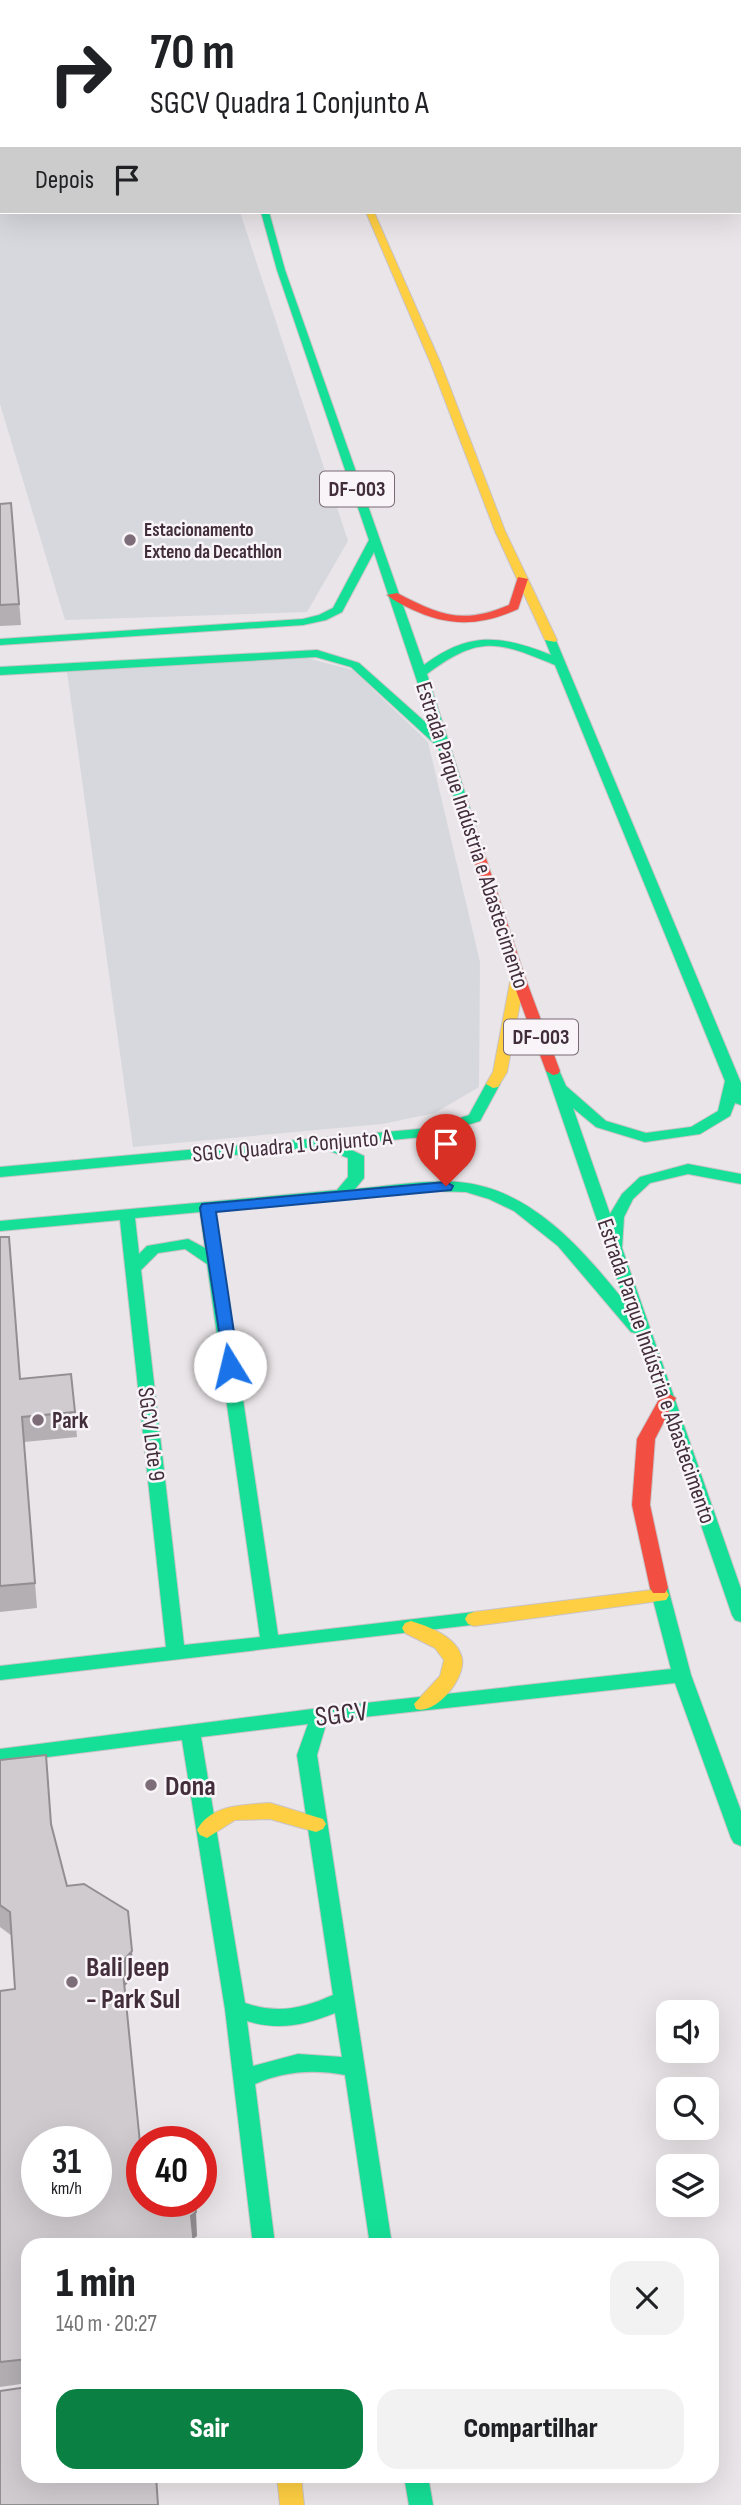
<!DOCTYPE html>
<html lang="pt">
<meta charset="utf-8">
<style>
:root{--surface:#fff;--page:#f2f2f2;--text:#202124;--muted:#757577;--accent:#0b8043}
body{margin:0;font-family:"Sofia Sans Condensed",sans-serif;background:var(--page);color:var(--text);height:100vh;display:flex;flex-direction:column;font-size:26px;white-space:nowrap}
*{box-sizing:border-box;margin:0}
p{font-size:23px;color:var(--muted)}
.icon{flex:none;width:38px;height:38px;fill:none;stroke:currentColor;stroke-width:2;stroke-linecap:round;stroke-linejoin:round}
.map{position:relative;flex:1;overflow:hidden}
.details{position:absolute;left:21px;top:2238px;width:698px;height:245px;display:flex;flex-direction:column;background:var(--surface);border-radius:21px;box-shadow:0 7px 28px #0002}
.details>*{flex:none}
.guide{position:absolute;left:0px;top:0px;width:742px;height:214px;box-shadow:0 7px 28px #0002;background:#fff;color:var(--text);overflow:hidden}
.tools{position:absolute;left:656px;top:2000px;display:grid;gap:14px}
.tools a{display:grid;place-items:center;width:63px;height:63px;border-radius:14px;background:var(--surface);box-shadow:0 7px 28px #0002;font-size:35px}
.speed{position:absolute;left:21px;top:2126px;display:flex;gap:14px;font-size:35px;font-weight:700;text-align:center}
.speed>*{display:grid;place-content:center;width:91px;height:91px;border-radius:50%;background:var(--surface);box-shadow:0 7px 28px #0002;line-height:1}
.speed small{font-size:18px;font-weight:400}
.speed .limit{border:10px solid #d22;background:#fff;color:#111}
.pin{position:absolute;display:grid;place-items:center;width:60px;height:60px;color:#fff;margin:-72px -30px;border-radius:50% 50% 50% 0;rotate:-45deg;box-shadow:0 0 7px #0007}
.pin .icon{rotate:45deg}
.me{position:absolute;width:77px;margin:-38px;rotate:351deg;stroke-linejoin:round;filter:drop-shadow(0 0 5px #0008)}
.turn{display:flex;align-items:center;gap:24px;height:147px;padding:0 35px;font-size:32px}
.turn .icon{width:91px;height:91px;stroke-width:2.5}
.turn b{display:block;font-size:49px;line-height:60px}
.then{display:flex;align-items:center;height:66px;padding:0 35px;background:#0003;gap:14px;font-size:26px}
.round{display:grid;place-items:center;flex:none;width:74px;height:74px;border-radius:21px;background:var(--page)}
.overview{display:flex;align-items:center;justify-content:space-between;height:119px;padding:0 35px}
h1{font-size:42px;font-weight:800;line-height:52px}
.primary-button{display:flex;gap:14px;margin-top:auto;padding:14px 35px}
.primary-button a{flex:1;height:80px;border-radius:21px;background:var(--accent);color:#fff;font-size:28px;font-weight:800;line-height:80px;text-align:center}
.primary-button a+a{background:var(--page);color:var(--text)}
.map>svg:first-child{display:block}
</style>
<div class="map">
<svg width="741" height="2505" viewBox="0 0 741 2505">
<rect width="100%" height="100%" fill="#eae5e8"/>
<g fill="#d6d8dd">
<path d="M0,0H177L2,2V212H240L348,541L307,612L65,620L0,404Z"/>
<path d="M305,0H741V40L740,2H304Z"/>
<path d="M303,657L353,670L428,742L480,962L479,1087L435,1113L382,1124L133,1147L67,672Z"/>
</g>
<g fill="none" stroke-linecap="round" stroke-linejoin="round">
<defs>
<g id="fast">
<path d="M170,0H179L180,2H172Z"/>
<path d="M261,212H269L285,270L424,665C469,631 501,635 551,655L545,640L555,638L741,1083V1105L735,1103L730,1116L700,1134L645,1142L596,1127L573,1108L610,1214L622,1194L640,1177L688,1164L741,1174V1184L688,1174L650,1183L633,1199L624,1217L622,1248L741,1589V1622L735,1620L732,1615L635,1333L631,1332L558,1246L514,1211L489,1199L466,1192L433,1191L215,1211L278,1635L474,1612L480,1614L483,1619L480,1624L0,1680V1666L166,1647L120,1220L0,1231V1221L337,1190L348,1177V1158L320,1147L0,1177V1167L430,1128L469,1115L486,1084L493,1080L500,1084L480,1121L432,1136L341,1145L364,1156V1178L355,1189C388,1186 424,1180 458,1182C531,1188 582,1249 625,1302L546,1071L553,1067L558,1068L566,1086L606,1121L646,1133L691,1127L718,1111L725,1081L555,665C498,641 479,635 427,674L477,831L471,835L465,831L438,747L351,667L316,657L0,675V667L317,650L359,663L433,729L374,552L342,612L326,620L303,625L0,645V639L303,619L319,615L333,608L369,540L277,270ZM200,1212L205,1248L188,1239L147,1246L139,1254L135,1218ZM185,1249L207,1264L260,1637L184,1645L141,1270L158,1253Z"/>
<path d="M659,1582L665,1583L668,1588L691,1675L741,1811V1846L734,1843L731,1838L675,1683L327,1721L317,1755L392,2245H370L345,2075C313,2069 284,2071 255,2084L275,2245H253L225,2009L182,1740L0,1763V1749L320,1708L671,1669L650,1588L653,1583ZM308,1724L297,1755L333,1995C302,2009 277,2014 245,2003L201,1737ZM335,2013L342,2057L298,2054L253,2066L247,2021C279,2031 305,2025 335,2013Z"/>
<path d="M404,2476H428L433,2505H409Z"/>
</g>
<g id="slow">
<path d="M366,212H374L441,364L505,531L557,640L555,642L545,640L495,531L431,364Z"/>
<path d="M518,973L525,977L507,1072L498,1087L493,1088L486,1084L493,1072L511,977Z"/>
<path d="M660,1589L666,1590L669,1595L666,1600L474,1626L468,1624L465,1619L468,1614L474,1612Z"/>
<path d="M411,1621C430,1627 457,1637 462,1658C466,1678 436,1715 416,1709L414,1704L440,1676L444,1660L435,1648L405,1633L402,1628L405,1623Z"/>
<path d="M270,1803L323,1819L326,1824L323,1829L316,1832L270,1819L235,1820L207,1838L200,1835L197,1830C211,1804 244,1805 270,1803Z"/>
<path d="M277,2476H301L304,2505H280Z"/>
</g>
<g id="jam">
<path d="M288,0H296L287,2Z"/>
<path d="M518,577L528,579L518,609C480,626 449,627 411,609C403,605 394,601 387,595L397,593C439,615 463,625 509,605Z"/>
<path d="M471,827L477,831L525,977L560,1071L558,1074L553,1075L546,1071L511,977L465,831Z"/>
<path d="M668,1393L676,1398L655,1439L650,1505L668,1588L665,1593H653L650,1588L632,1505L637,1439L662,1394Z"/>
</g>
</defs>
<use href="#fast" stroke="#c8c3c6" stroke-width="2"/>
<use href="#slow" stroke="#c8c3c6" stroke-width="2"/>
<use href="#jam" stroke="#c8c3c6" stroke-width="2"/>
<use href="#fast" fill="#16e098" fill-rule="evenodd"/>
<use href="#slow" fill="#ffcf43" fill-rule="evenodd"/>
<use href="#jam" fill="#f24e42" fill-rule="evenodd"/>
</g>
<g fill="#b3afb2">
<path d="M11,503L21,625L0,626V504Z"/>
<path d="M0,1237L20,1379L71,1374L77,1437L24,1442L37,1608L0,1612Z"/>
<path d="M0,1760L67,1886L134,1976L124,1986L141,2153L197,2236L28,2245V2383L0,2387V1991L15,1989L12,1936L0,1927Z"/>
</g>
<g fill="#928e91">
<path d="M132,1951L134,1976L124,1987L122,1962Z"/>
<path d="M196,2212L197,2236L192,2240L191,2216Z"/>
</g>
<g fill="#d0cbcf" stroke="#928e91" stroke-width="2" fill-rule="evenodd">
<path d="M11,503L19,604L0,605V504Z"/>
<path d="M0,1237H9L20,1379L71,1374L75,1412L22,1417L35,1583L0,1586Z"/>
<path d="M46,1755L51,1824L67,1886L84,1884L128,1911L132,1951L122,1962L141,2153H142V2202H194L196,2212L191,2216L194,2245H28V2359L0,2362V1991L15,1989L10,1912L0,1905V1760ZM37,2142H96V2202H37Z"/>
<path d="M28,2387V2476H156L158,2505H0V2391Z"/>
</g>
<path fill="#1a73e8" stroke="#114b97" stroke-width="2" d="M446,1182L453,1186L451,1190L216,1212L239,1366L236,1370H225L200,1208L202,1204Z"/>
<g fill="#7d6d78" stroke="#f8f4f7" stroke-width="2.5">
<circle cx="130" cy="540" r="7"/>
<circle cx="38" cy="1420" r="7"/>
<circle cx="151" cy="1785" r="7"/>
<circle cx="72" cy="1982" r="7"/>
</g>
<g text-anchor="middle" stroke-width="5" stroke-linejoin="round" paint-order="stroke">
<g font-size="19" font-weight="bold" fill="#422d3b" stroke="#f8f4f7" text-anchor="start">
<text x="144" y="536">Estacionamento<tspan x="144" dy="22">Exteno da Decathlon</tspan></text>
</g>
<g fill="#f8f4f7" stroke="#796973" stroke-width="2">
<rect x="320" y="471.5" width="74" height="35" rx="5"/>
<rect x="504" y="1019.5" width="74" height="35" rx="5"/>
</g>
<g font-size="21" font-weight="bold" fill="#422d3b">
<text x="357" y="496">DF-003</text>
<text x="541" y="1044">DF-003</text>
</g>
<g font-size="23" fill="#422d3b" stroke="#f8f4f7">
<text transform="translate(473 835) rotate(72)" y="8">Estrada Parque Indústria e Abastecimento</text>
<text transform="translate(292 1145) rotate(-5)" y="8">SGCV Quadra 1 Conjunto A</text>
<text transform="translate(657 1371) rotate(71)" y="8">Estrada Parque Indústria e Abastecimento</text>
<text transform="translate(152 1434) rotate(83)" y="8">SGCV Lote 9</text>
</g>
<g font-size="23" font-weight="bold" fill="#422d3b" stroke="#f8f4f7" text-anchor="start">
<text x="52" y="1428">Park</text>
</g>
<g font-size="28" fill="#422d3b" stroke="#f8f4f7">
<text transform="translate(341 1713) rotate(-7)" y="10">SGCV</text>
</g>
<g font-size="28" font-weight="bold" fill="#422d3b" stroke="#f8f4f7" text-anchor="start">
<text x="165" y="1795">Dona</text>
<text x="86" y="1976">Bali Jeep<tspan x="86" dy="32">- Park Sul</tspan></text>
</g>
</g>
</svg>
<div class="tools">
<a><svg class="icon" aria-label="sound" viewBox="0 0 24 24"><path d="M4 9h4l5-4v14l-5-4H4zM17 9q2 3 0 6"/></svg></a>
<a><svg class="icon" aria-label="search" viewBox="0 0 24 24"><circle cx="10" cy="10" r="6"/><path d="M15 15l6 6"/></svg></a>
<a><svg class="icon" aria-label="layers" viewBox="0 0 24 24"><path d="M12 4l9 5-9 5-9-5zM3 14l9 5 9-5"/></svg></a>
</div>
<div class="speed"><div>31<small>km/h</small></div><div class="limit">40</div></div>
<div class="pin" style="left:446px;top:1186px;background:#d93025"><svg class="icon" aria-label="arrive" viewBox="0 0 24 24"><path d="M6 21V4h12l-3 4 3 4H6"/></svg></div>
<svg class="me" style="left:230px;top:1366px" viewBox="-20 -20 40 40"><circle r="19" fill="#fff"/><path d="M0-13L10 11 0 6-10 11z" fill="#1a73e8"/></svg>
<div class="guide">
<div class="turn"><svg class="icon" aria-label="right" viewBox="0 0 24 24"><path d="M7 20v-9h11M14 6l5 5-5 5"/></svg><div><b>70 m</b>SGCV Quadra 1 Conjunto A</div></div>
<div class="then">Depois<svg class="icon" aria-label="arrive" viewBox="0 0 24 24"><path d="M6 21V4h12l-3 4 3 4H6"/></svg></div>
</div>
<section class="details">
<div class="overview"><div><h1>1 min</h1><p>140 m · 20:27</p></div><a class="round"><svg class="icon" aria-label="close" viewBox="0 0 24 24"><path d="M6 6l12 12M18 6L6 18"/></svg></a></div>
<div class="primary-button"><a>Sair</a><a>Compartilhar</a></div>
</section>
</div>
